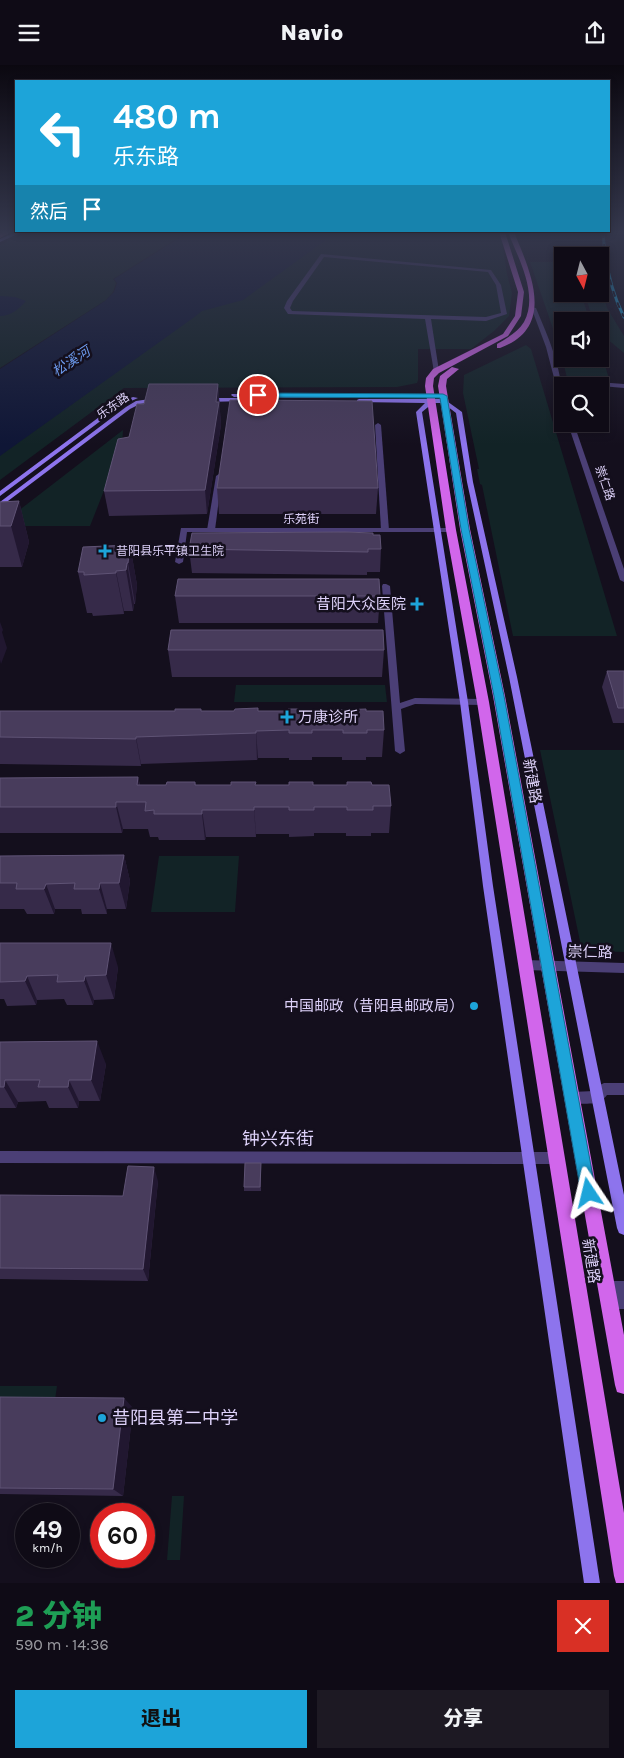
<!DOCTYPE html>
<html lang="zh">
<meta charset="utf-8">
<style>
:root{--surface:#0f0b16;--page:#1d1923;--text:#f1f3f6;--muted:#9b9ba1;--line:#2f2b35;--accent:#1da4d9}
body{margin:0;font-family:Karla,"Noto Sans SC",sans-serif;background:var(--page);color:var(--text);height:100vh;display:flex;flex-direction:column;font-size:19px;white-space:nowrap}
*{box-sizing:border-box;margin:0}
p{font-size:16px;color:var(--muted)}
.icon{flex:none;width:28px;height:28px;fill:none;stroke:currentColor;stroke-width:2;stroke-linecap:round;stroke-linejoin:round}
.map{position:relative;height:1518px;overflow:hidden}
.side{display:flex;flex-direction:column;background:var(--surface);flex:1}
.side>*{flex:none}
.hud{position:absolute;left:15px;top:15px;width:595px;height:152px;border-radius:0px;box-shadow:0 2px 8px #0003,0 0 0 1px var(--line);background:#1da4d9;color:#fff;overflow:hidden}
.needle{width:32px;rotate:173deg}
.fabs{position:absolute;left:554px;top:182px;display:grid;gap:10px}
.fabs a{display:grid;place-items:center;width:55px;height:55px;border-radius:0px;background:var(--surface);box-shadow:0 2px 8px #0003,0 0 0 1px var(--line);font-size:25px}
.speed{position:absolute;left:15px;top:1438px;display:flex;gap:10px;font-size:25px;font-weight:700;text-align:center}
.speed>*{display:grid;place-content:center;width:65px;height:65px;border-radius:50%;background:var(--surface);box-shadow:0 2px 8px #0003,0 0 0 1px var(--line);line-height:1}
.speed small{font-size:12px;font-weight:400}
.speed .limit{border:8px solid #d22;background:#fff;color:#111}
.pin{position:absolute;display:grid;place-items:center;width:42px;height:42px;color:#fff;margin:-21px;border:2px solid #fff;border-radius:50%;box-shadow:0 1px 5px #0007}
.me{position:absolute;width:55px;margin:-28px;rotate:350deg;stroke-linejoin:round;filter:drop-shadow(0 0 4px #0008)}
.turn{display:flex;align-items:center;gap:18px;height:105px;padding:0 15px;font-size:22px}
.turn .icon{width:65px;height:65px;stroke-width:2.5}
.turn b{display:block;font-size:35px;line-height:42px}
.then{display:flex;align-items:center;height:48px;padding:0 15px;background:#0003;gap:10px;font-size:19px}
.round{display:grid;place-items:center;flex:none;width:52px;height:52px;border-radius:0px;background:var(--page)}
.headline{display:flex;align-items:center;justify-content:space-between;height:85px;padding:0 15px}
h1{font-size:30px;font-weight:800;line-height:38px;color:#1e9e55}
.primary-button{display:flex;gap:10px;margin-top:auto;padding:10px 15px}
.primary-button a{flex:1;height:58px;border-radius:0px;background:var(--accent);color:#111;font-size:20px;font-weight:800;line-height:58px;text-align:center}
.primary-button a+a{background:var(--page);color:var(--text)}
header{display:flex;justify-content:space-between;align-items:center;height:65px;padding:0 15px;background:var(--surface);font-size:22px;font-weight:800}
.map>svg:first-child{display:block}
</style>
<header><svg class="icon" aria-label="menu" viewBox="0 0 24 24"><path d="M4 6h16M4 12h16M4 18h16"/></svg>Navio<svg class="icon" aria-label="share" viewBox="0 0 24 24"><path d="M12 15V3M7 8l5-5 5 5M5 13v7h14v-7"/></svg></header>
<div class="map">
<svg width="624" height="1518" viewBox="0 0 624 1518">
<rect width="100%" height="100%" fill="#140f1d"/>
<g fill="#122326">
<path d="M29,167H187L113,214L116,218L113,227L106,235L0,303V180Z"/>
<path d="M324,167H499L502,176L507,209L512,228L509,251L494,266L471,284H418V315L417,318L397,322L124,323L0,415V381L92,314Z"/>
<path d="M530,197H562V229H581L590,256H562V294H600V284L610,317L574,315L567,313L560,284Z"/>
<path d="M600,218L607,243L624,271V288L606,273L600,256H593L585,229H600Z"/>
<path d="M526,280L531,284L617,571H513L482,420L480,419L477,404H479L463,328L464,310Z"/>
<path d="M123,365L122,380L90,461H2L0,460Z"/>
<path d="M236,620H385L387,637H234Z"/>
<path d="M540,685H624V887L582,886Z"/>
<path d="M159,791H239L235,847H151Z"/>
<path d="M0,1321H57L55,1335H0Z"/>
<path d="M172,1431H184L180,1495H167Z"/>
</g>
<g fill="#0f1636">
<path d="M189,167H337L243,235L202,246L193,253L0,391V304L105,236L114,227L117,218L114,214Z"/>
<path d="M0,231L15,232L26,236C19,244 11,251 0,251Z"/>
</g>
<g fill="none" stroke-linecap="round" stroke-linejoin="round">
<g fill="#4b3f76" fill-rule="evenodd">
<path d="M321,189L491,205L501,220L507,249L486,256L431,254L439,306L434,307L425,254L288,249L284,243L287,236ZM324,192L488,207L496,220L501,248L486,252L292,246L290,243L293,236Z"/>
<path d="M557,314L624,319V323L555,317L554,316Z"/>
<path d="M378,358L381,360L389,465L385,467L381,465L375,360Z"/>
<path d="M219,409L222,411L215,465L211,467L207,465L216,411Z"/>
<path d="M383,519H386L390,521L400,638L415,633L483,634L487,637L483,640L415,639L401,644L405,686L400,689L395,686L382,521Z"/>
<path d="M604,1018H624V1030H607C607,1030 602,1036 601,1036C596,1040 573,1039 568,1037L566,1033L568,1029L572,1027L594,1026L600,1020Z"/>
<path d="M606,1216H624V1244H609L604,1242L602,1237L604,1232L609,1230L601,1228L599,1223L601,1218Z"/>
</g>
<g fill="#4b3f76" fill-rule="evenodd">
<path d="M531,242L536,243C548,272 562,302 562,334L559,332L546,282Z"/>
<path d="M568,359H574L624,504V517L620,515Z"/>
<path d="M181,463H451L455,465L451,467H187L183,497L179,499L175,497Z"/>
<path d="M525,895L624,898V908L525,905L521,903L519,900L521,897Z"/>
<path d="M0,1086L557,1087L562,1088L563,1093L562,1098L557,1099L0,1098Z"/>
</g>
<g fill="#8d74ed" fill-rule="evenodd">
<path d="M16,167H22L0,177V174Z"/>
<path d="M232,329H367L370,331L367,333L234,332L231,330Z"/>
<path d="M133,332L138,333L122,340L0,431V426L118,338Z"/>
<path d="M157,333L159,334V336L140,339L130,344L0,442V437L126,342L136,336Z"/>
<path d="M242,333L244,334V336L207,337L204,335L207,333Z"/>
<path d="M359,334H444L462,347L473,417L517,612L624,1130V1170L619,1168L617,1163L509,612L467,417L456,348L443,338H433L422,347L468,637L493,821L600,1518H584L483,821L460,637L416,347L425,338L357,337V335Z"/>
</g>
<g fill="#d166eb" fill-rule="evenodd">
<path d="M499,167H505L524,227L521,251L508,271L439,308L434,313L433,321L456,465L489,637L624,1448V1518H616L614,1511L477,637L446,465L425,321L426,313L433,304L503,269L515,251L518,227Z"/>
<path d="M508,167H514C530,206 557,262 500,283H497V279C507,273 518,267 524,257C539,229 518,193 508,167Z"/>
<path d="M452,302L459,304L447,314L446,321L470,464L505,631L624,1270V1329L617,1327L615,1320L493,631L460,464L438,321L440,311Z"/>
</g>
<path fill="#dd60b8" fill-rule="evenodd" d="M3,167H11L0,173V168Z"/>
<defs>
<path id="rail" d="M603,167C605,197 610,225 624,252"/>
</defs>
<use href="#rail" stroke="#1da4d9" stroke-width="3"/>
<use href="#rail" stroke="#140f1d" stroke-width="2" stroke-dasharray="6" stroke-linecap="butt"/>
</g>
<g fill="#362a49">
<path d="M218,319L221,360L207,449L109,451L104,426L144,339Z"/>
<path d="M217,423H378L376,449H219Z"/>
<path d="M19,436L29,477L22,502H0V437Z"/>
<path d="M373,470L381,484L380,507H367V510L192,508L189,484Z"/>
<path d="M130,480L137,520L135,539H134L133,546H124V549L93,551L92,548H87L78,507Z"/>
<path d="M175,531H380L378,558H179Z"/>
<path d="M168,585H384L382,612H172Z"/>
<path d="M607,606H624V658H613L602,622Z"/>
<path d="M201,644V646H366L384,665L382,692H366V695H342V692H312V695H289V693H258L257,695L141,699V701L0,699V646H175Z"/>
<path d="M138,712L140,720H166L195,717L196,720H372L391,741L389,768H371V771H346V768H314V771L289,772V769H256V772H206L205,775H159L158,772H150L148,764H123L122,768H0V713Z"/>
<path d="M124,790L130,816L126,844H107V849H82L81,844H55L54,849H27L24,844H0V791Z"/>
<path d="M0,878L118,902L114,934L94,935L93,940H67L64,934L37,935L36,940L7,941L4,934H0Z"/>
<path d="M0,977L106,999L100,1036H79L78,1043H49L46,1036L18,1037L16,1043H0Z"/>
<path d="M261,1098V1126H244V1122Z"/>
<path d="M158,1116L148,1216L0,1214V1130L123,1131Z"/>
<path d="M0,1332L133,1343L123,1431L0,1429Z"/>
</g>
<g fill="#211730">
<path d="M218,319L221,360L207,449L205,425Z"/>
<path d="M19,436L29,477L22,502L11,461Z"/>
<path d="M130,480L137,520L135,539L128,498Z"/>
<path d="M127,498L134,539L133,546L126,505Z"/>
<path d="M116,506L124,546V549L116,508Z"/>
<path d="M0,557L3,565L2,567L7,583L1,599L0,595Z"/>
<path d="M256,666L258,693L257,695L256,668Z"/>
<path d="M136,672L141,699V701L136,674Z"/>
<path d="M138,712L143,737L137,720Z"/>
<path d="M116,737L123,764L122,768L116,742Z"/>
<path d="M254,742L256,769V772L254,745Z"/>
<path d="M202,745L206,772L205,775L202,749Z"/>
<path d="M124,790L130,816L126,844L119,818Z"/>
<path d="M100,818L107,844V849L99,824Z"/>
<path d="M46,819L55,844L54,849L44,824Z"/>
<path d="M111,878L118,902L114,934L106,910Z"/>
<path d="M27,911L37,935L36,940L25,916Z"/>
<path d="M85,911L94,935L93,940L84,916Z"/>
<path d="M97,976L106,999L100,1036L91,1015Z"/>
<path d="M5,1015L18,1037L16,1043L4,1022Z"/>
<path d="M69,1015L79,1036L78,1043L68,1022Z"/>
<path d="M154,1102L158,1116L148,1216L143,1204Z"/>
<path d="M124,1333L133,1343L123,1431L113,1424Z"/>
</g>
<g fill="#483c5c" stroke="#5f5375">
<path d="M149,319H218L216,337H219L205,425L104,426L118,374L129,372L137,339H144Z"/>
<path d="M230,335L372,336L378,423H217Z"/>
<path d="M19,436L11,461H0V437Z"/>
<path d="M345,467L373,468V470H380L381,484H368V487L189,484L192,468Z"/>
<path d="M130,480L128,498H127L126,505L116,506V508L84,510V507H78L83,482Z"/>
<path d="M178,514H379L380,531H175Z"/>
<path d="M171,565H383L384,585H168Z"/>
<path d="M607,606H624V643H618Z"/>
<path d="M258,643V646H288V644H311V646L366,644V646H383L384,665H367V668H343V665H312V668H289V665L256,666V668L136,672V674L0,672V646H175V644H201V646H234L235,644Z"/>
<path d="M138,712L137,720H166L167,717H195V720H231V717H256L255,720H289V717H313V720H347V717H371L372,720H389L391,741H373V745H347V742H314V745H289V742H254V745H202V749H154V745L145,746L146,737H116V742H0V713Z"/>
<path d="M124,790L119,818H100L99,824H74L75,818L46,819L44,824H16L17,818H0V791Z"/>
<path d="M0,878H111L106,910L85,911L84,916L57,917L58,910L27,911L25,916L0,917Z"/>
<path d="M97,976L91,1015H69L68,1022H38L40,1015H5L4,1022H0V977Z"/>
<path d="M245,1098H261L260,1122H244Z"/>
<path d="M128,1101L154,1102L143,1204L0,1203V1130L123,1131Z"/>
<path d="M0,1332L124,1333L113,1424L0,1423Z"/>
</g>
<linearGradient id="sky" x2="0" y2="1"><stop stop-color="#0b0810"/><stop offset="0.44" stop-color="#34374c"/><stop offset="1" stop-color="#34374c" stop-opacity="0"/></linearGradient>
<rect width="624" height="380" fill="url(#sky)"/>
<path fill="#1da4d9" stroke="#136b8d" d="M258,328L443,329L447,331L469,464L504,631L596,1128L594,1133L589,1135L584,1133L581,1128L494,631L461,464L440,333L256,332L255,330Z"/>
<g fill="#1da4d9" stroke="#140f1d" stroke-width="2">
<path d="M102.5 478.5h5v5h5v5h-5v5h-5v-5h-5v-5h5z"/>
<path d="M414.5 531.5h5v5h5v5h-5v5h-5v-5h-5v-5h5z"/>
<path d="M284.5 644.5h5v5h5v5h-5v5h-5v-5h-5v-5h5z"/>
<circle cx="474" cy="941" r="5"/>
<circle cx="102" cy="1353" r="5"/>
</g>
<g text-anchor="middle" stroke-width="5" stroke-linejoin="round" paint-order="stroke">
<g font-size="12" fill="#ddd1f9" stroke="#140f1d">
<text transform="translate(113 341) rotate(-35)" y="4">乐东路</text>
<text transform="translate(605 418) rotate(71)" y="4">崇仁路</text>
<text x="301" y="458">乐苑街</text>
</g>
<g font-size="12" fill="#ddd1f9" stroke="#140f1d" text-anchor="start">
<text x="116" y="490">昔阳县乐平镇卫生院</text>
</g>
<g font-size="14" font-style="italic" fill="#6c99ec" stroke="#140f1d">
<text transform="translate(71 296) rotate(-33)" y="5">松溪河</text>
</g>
<g font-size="15" fill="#ddd1f9" stroke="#140f1d" text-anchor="end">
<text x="406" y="544">昔阳大众医院</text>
<text x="298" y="657" text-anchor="start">万康诊所</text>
<text x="464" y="946">中国邮政（昔阳县邮政局）</text>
</g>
<g font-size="15" fill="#ddd1f9" stroke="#140f1d">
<text transform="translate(532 716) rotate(80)" y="5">新建路</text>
<text transform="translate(590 887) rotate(1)" y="5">崇仁路</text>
<text transform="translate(591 1196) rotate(81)" y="5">新建路</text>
</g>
<g font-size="18" fill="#ddd1f9" stroke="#140f1d">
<text x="278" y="1080">钟兴东街</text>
</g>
<g font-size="18" fill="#ddd1f9" stroke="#140f1d" text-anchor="start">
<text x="112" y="1359">昔阳县第二中学</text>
</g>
</g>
</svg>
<div class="fabs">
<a><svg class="needle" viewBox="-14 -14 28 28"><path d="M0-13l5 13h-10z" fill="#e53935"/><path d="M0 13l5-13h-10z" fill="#9b9ba1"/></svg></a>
<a><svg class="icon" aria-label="sound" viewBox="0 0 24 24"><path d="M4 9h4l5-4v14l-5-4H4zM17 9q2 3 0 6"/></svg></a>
<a><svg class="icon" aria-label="search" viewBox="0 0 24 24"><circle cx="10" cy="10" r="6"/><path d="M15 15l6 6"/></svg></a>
</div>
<div class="speed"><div>49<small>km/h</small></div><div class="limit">60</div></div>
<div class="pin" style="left:258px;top:330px;background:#d93025"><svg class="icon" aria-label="arrive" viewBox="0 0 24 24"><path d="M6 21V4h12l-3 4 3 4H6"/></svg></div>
<svg class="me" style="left:589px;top:1128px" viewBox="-20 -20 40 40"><path d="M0-17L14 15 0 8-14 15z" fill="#1da4d9" stroke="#fff" stroke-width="4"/></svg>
<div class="hud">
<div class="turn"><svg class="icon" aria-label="left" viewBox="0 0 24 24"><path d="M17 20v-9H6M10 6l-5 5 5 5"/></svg><div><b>480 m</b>乐东路</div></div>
<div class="then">然后<svg class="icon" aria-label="arrive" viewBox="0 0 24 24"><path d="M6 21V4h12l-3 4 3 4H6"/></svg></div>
</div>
</div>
<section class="side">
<div class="headline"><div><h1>2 分钟</h1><p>590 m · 14:36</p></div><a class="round" style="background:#d93025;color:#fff"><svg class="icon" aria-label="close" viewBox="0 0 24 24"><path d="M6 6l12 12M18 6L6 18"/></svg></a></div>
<div class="primary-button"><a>退出</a><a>分享</a></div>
</section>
